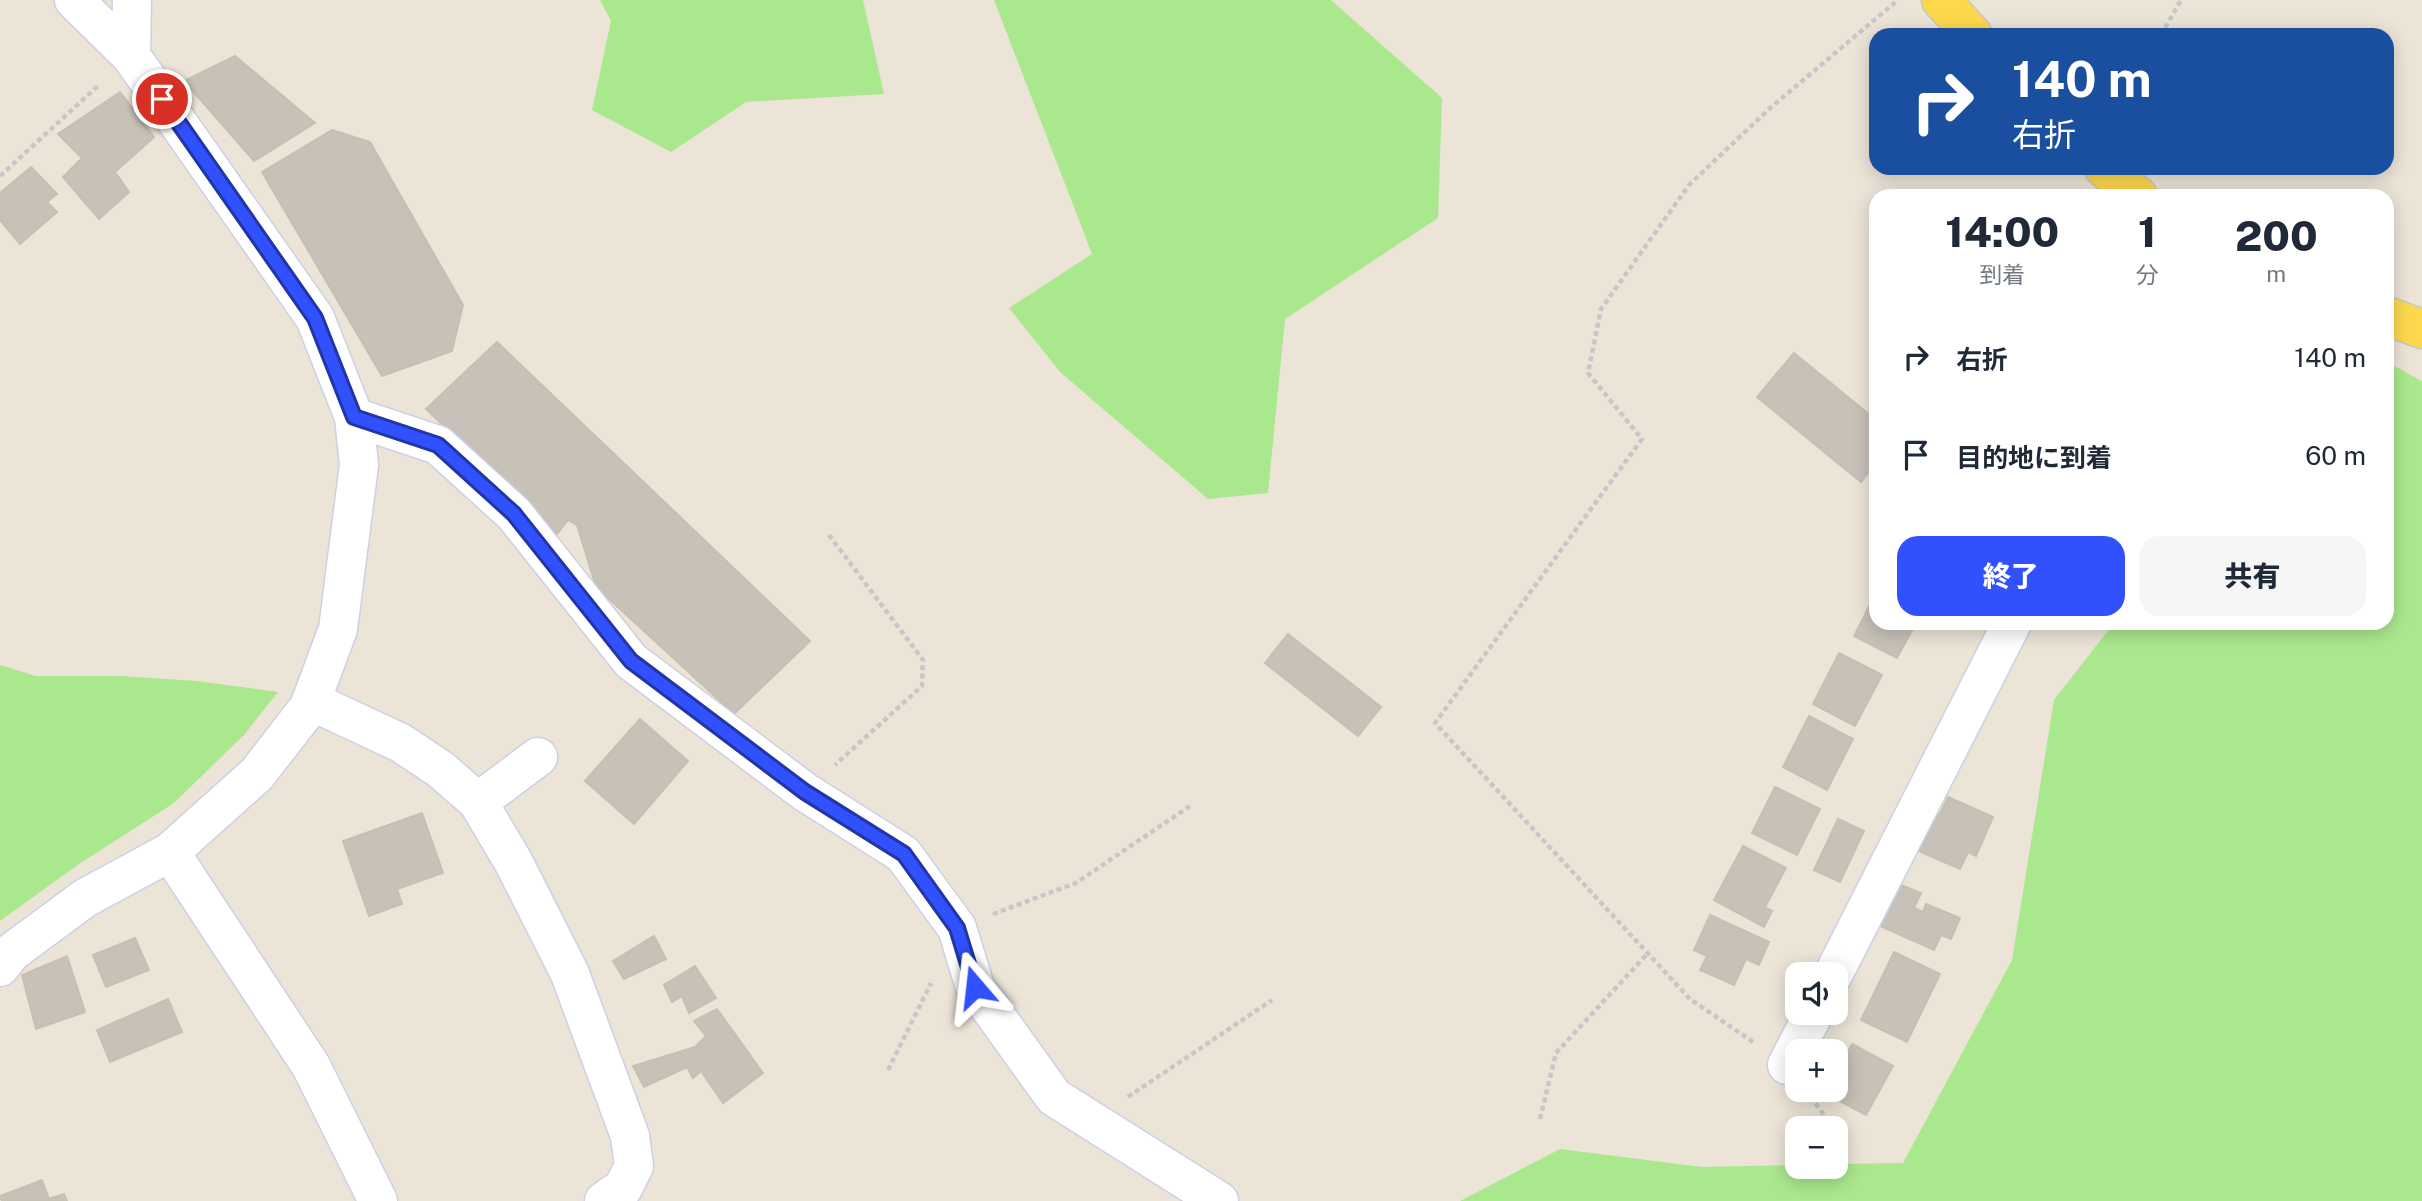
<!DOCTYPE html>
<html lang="ja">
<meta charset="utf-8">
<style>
:root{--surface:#fff;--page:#f6f6f7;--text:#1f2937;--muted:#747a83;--accent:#3151ff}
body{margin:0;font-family:"Public Sans","Noto Sans JP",sans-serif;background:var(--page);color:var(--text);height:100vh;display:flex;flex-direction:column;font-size:26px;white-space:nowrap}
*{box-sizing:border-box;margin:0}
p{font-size:23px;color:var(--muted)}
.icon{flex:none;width:38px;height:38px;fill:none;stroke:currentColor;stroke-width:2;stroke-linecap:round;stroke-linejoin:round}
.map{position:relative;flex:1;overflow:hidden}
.sheet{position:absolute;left:1869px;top:189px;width:525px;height:441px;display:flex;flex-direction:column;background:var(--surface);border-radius:21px;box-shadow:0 4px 18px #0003}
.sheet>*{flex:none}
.hud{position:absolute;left:1869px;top:28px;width:525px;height:147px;border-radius:21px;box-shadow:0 4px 18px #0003;background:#1a4fa0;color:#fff;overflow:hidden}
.fabs{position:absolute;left:1785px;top:962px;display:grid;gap:14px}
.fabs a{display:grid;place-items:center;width:63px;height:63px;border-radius:14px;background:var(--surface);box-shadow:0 4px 18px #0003;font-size:35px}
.pin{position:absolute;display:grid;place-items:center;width:60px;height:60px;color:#fff;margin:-30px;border:4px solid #fff;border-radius:50%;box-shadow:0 2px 7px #0007}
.me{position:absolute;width:77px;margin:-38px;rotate:343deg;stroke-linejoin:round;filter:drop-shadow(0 0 5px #0008)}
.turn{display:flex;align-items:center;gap:24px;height:147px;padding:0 28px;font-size:32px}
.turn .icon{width:91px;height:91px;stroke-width:2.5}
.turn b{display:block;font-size:49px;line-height:60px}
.eta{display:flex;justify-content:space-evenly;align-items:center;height:119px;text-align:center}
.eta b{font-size:42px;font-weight:800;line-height:49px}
.action{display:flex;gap:14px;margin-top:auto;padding:14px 28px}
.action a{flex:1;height:80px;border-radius:21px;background:var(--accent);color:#fff;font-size:28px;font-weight:800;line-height:80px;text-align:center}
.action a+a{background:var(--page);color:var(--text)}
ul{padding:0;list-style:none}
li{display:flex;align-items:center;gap:21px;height:98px;padding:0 28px}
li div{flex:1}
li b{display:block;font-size:26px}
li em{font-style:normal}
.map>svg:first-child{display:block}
</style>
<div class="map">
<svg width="2422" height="1201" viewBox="0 0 2422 1201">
<rect width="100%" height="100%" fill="#ece4d7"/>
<g fill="#aae88e">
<path d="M600,0H863L884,94L746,102L671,152L592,110L611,21Z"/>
<path d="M994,0H1331L1442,98L1438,218L1285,319L1268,493L1208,499L1060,372L1009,308L1092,254Z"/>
<path d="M2387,362L2422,381V1201H1460L1560,1149L1702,1167L1797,1165V1167H1836V1164L1903,1163L2012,960L2054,700L2114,623H2387Z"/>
<path d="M0,665L36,676H121L197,681L278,692L244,735L174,803L79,864L0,921Z"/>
</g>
<g fill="#c7c1b8" stroke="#c7c0b1" stroke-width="2">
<path d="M235,56L315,123L254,161L184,81Z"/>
<path d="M120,92L154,137L115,172L129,192L99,219L63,177L82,158L58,134Z"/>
<path d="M332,130L370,142L463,305L452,351L382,376L262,172Z"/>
<path d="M31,167L57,194L47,202L57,212L20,244L0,220V193Z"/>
<path d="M497,342L810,641L734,714L596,587L577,525L568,520L557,534L426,409Z"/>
<path d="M1794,353L1876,420V463L1861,482L1757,397Z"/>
<path d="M1876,593V623H1916L1897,658L1854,636Z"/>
<path d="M1288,634L1381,707L1358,736L1265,663Z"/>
<path d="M1839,653L1882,675L1855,726L1813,704Z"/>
<path d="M1809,716L1853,739L1827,790L1783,767Z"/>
<path d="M640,719L688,761L634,824L585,781Z"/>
<path d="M1775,787L1820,809L1797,855L1752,833Z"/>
<path d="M1948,797L1993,817L1976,856L1968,852L1960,869L1914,849L1930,810L1940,814Z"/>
<path d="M422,813L443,873L397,889L402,904L369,916L343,841Z"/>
<path d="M1838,819L1864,831L1840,882L1814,870Z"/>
<path d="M1743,846L1786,868L1765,907L1772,911L1764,927L1714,900Z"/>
<path d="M1896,883L1921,893L1914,908L1923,912L1926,904L1960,918L1951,939L1941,935L1934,950L1878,925Z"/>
<path d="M1710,915L1769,942L1759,965L1746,959L1734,985L1700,970L1707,956L1694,950Z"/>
<path d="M654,936L666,959L624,979L613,961Z"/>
<path d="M135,938L149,970L106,987L93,955Z"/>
<path d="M1894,952L1940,974L1907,1042L1861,1020Z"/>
<path d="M67,956L85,1012L36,1029L22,975Z"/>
<path d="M695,966L716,998L689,1013L682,996L672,1002L664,985Z"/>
<path d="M168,999L182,1032L110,1062L97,1030Z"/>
<path d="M717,1009L763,1073L723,1103L701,1071L693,1078L687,1067L644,1087L633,1066L695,1047L706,1036L694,1021Z"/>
<path d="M1852,1044L1893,1066L1866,1115L1826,1094L1828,1090H1836V1075Z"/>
<path d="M42,1180L49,1199L64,1194L67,1201H2L0,1196Z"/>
</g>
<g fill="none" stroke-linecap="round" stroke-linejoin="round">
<defs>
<g id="minor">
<path d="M74,0L131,56"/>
<path d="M354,417L438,445L514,514L631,661L805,792L903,854L957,928L975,987L1054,1097L1219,1201"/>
<path d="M311,701L401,743L440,769L478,802L514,863L570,974L630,1136L634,1166L623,1188L604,1201"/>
<path d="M478,802L538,757"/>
<path d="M170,852L311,1066L378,1201"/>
<path d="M0,967L12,952L85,898L170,852L257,774L309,707L338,629L359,465L354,417L315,318L131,56L132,0"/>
<path d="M1833,975L2012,623"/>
<path d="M1787,1065L1814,1013"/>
</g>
<g id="major">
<path d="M1941,0L1973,35"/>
<path d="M2104,168L2138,196"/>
<path d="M2387,316L2422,329"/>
</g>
</defs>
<use href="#minor" stroke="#cdd0e3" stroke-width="41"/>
<use href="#major" stroke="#c7c7c7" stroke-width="41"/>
<g stroke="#c7c7c7" stroke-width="4.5" stroke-dasharray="5 3.5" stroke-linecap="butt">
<path d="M2161,35L2181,0"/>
<path d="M0,176L100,84"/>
<path d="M829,535L923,660L922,686L835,765"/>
<path d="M993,914L1076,883L1190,806"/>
<path d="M1753,1042L1690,999L1435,723L1642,439L1588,373L1601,309L1689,185L1769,109L1898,0"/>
<path d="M888,1070L931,983"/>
<path d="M1128,1097L1272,1000"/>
<path d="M1810,1097L1828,1120"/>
<path d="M1540,1119L1556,1053L1648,953"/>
</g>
<use href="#minor" stroke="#fff" stroke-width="38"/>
<use href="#major" stroke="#fcd94c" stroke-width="38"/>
</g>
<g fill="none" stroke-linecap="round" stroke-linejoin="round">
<defs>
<path id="route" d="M162,99L315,318L354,417L438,445L514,514L631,661L805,792L904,854L957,928L975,987"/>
</defs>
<use href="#route" stroke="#2035a6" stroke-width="18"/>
<use href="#route" stroke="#3151ff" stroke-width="12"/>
</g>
</svg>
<div class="fabs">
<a><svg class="icon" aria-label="sound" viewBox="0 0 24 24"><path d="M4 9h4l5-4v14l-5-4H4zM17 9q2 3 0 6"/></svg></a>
<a>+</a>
<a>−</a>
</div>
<div class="pin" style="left:162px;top:99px;background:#d93025"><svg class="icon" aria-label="arrive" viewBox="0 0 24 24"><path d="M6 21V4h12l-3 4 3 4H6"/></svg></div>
<svg class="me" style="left:975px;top:987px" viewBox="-20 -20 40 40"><path d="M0-17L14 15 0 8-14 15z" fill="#3151ff" stroke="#fff" stroke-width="4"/></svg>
<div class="hud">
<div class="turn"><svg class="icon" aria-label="right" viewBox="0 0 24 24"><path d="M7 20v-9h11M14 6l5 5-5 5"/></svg><div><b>140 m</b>右折</div></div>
</div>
<section class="sheet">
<div class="eta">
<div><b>14:00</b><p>到着</p></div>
<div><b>1</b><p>分</p></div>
<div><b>200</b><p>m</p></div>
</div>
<ul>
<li><svg class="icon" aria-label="right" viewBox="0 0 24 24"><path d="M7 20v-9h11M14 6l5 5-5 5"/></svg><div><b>右折</b></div><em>140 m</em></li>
<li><svg class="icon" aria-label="arrive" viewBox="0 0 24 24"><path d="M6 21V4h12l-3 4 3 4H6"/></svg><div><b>目的地に到着</b></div><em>60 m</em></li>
</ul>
<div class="action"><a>終了</a><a>共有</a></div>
</section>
</div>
